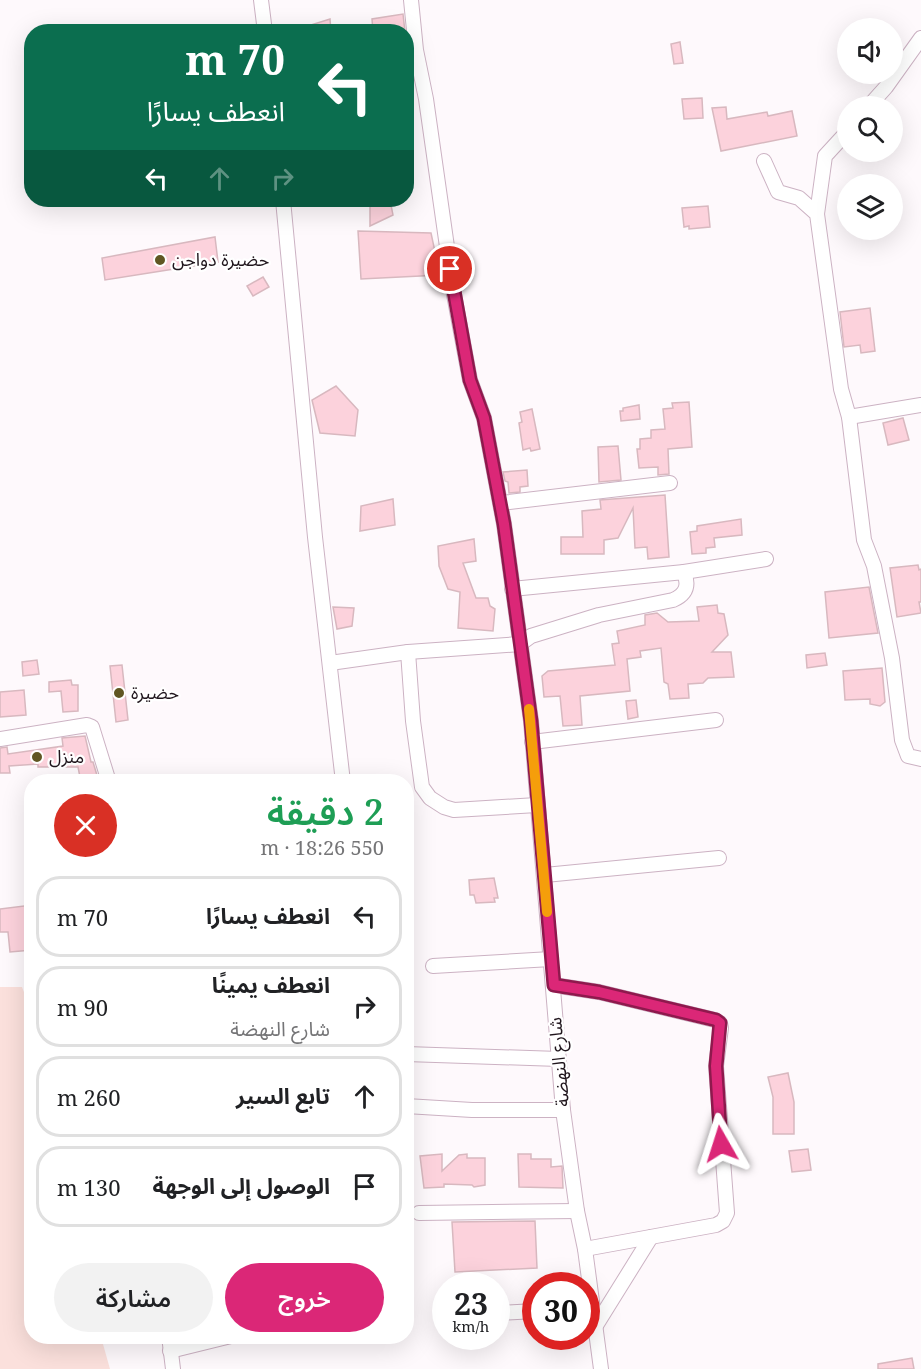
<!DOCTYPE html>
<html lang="ar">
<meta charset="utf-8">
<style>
:root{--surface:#fff;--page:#f2f2f2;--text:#202124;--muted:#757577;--line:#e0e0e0;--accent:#db2777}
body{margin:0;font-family:"Noto Serif","Noto Sans Arabic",serif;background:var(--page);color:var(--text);direction:rtl;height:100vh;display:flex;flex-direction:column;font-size:22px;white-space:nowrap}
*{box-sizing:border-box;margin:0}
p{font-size:20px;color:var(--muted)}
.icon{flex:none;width:33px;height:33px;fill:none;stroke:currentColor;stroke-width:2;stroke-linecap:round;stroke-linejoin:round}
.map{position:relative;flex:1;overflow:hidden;direction:ltr}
.panel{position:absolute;left:24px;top:774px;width:390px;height:570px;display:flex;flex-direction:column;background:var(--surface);border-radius:24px;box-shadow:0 6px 24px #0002;direction:rtl}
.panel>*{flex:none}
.hud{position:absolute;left:24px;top:24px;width:390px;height:183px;border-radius:24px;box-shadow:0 6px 24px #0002;direction:rtl;background:#0b6e4f;color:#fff;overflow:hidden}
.fabs{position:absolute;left:837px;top:18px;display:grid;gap:12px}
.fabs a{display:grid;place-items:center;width:66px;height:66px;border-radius:50%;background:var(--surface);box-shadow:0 6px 24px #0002;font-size:30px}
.speed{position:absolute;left:432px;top:1272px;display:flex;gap:12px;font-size:30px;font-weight:700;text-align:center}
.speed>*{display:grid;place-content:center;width:78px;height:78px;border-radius:50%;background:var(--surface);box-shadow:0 6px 24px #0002;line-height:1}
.speed small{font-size:15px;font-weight:400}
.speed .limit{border:9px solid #d22;background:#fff;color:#111}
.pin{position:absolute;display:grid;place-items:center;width:51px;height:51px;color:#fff;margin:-26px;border:3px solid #fff;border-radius:50%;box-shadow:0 2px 6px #0007}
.me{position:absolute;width:66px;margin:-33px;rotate:354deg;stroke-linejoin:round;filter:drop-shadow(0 0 4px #0008)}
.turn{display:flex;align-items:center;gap:21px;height:126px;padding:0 30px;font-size:27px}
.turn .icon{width:78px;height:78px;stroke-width:2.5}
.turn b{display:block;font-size:42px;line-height:51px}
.lanes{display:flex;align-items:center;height:57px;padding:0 30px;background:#0003;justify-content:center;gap:30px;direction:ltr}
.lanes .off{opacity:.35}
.round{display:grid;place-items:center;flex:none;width:63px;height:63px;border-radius:32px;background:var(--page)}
.overview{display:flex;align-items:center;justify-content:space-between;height:102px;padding:0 30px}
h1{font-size:36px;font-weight:600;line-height:45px;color:#1e9e55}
.action{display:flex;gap:12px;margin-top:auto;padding:12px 30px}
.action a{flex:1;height:69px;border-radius:36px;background:var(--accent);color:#fff;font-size:24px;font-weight:600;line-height:69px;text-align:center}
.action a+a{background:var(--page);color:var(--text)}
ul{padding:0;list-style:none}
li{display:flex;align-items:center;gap:18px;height:81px;margin:0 12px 9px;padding:0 18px;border:3px solid var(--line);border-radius:24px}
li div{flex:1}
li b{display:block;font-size:22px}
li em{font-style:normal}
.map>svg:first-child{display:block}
</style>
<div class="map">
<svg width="921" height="1369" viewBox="0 0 921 1369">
<rect width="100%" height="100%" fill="#fef9fc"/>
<path fill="#fbe0dc" d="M0,987H22L31,1010L32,1336L101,1337L110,1369H0Z"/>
<g fill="#fcd2dc" stroke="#d8b8bf" stroke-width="1.5">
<path d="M403,14L405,32H373L372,19Z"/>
<path d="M330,19L331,32H298V29Z"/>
<path d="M680,42L683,63L674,64L671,44Z"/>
<path d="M702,98L703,118L684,119L682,99Z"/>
<path d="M726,107L727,119L767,112L768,116L792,111L797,136L721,151L712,108Z"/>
<path d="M370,200H390L393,215L370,226Z"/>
<path d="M708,206L710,227L689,229V226L684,227L682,208Z"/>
<path d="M358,231L431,233L440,275L361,279Z"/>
<path d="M215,237L218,262L105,280L102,258Z"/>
<path d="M263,277L269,287L253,296L247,286Z"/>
<path d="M870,308L875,351L861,353L860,345L844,347L840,312Z"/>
<path d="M336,386L358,410L355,436L320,433L312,400Z"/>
<path d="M689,402L692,447L668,449L669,474L658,475V467L639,468L637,449H640V439L651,438V430L665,429L663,409L673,408L672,403Z"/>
<path d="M639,405L640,419L621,421L620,411H623V408Z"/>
<path d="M532,409L540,449L531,451L530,448L523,450L519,423L522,422L520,412Z"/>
<path d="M903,418L909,440L888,445L883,423Z"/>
<path d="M618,446L621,480L599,482L598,447Z"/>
<path d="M527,470L528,486L520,487V492L509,493L508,482L505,481L503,472Z"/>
<path d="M665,495L669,557L648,559L647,547L635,548L633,508L618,538L604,540V554H561V537H583L582,511L601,509L600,500Z"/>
<path d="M393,499L395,525L360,531L361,506Z"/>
<path d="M741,519L742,535L714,538L715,547L706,548V553L692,554L690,532L697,531V526Z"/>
<path d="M474,539L476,561L463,563L476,598H488L490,606L495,609L493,631L458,628L460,592L448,589L439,566L438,546Z"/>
<path d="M918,565L919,570L921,569V602H919L921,613L897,617L890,568Z"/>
<path d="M869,587L878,633L829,638L825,592Z"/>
<path d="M717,605L718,613L724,614L728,635L712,652H731L734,677L708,678L703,683L688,684L689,698L670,699L668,684L664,682L661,648L640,651L641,657L627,659L630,691L580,696L582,725L563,726L560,696L544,697L542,676L548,671L615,665L612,644L619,643L617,631L645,625V615L657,613L668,622L699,621L697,607Z"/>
<path d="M333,607L354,608L352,626L337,629Z"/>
<path d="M825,653L827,665L807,668L806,655Z"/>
<path d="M37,660L39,674L23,676L22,662Z"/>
<path d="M122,665L128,720L116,722L110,666Z"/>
<path d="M882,668L885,702L880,706L870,704V699L845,700L843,671Z"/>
<path d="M71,680L72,685H78V711L63,712L61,691L49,692V682Z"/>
<path d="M24,690L26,715L0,717V692Z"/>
<path d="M636,700L638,717L628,719L626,701Z"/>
<path d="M85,736L91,762H93L99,782H81L78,767H38V764L9,766L10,773H0V748L7,747L8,754L63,746L62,738Z"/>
<path d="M494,878L498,898H494L495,902L476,903L474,895H470L469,880Z"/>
<path d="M32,905V950L10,952L8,932H0V909Z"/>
<path d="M788,1073L794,1102V1134H773V1097L768,1077Z"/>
<path d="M808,1149L811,1170L792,1172L789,1151Z"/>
<path d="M442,1154V1171L459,1155L467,1154V1158H485V1185L474,1187L472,1185L444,1184V1187L424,1188L420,1156Z"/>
<path d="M518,1154H531V1159H551V1167L562,1166L563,1188L519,1187Z"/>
<path d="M535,1221L537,1268L455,1272L452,1222Z"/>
<path d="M912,1358L914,1369H878V1364Z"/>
</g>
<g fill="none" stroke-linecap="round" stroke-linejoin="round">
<defs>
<g id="street">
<path d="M261,0L265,32"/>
<path d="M411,0L416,50L426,99L453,289L470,380L484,418L504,524L531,721L563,1110L577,1211L585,1249L601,1369"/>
<path d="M869,106L886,87L921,38"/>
<path d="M764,161L778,192L799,198L817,214L841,389L849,417L864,540L874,566L892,658L902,740L908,756L921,759"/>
<path d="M283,200L315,537L343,782"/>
<path d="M817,214L825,156L848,131"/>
<path d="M849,417L921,405"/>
<path d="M501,503L670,483"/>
<path d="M684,572L766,559"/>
<path d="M408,652L413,721L422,787L430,798L444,807L454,810L537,805"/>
<path d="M330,663L408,652L520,644L531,636L599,615L673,600C687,594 689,585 684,572L512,589"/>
<path d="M0,739L87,725L92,727L109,782"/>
<path d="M532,742L716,720"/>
<path d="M545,875L719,858"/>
<path d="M433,966L551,959"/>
<path d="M553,985L599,992L715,1020L720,1023L721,1028L716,1066L727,1213L723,1221L716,1225L585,1249"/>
<path d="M406,1054L559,1059"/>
<path d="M406,1106L472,1110H563"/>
<path d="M419,1213L577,1211"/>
<path d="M496,1313L536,1311"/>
<path d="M595,1327L651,1237"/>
<path d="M169,1336L173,1369"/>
<path d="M170,1351L231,1336"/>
</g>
</defs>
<use href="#street" stroke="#ccb2c3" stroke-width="16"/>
<use href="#street" stroke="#fff" stroke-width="14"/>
</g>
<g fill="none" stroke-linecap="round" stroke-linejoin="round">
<defs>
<path id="route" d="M450,269L470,380L484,418L504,524L531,721L554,985L599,992L716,1020L720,1023L716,1066L721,1144"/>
</defs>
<use href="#route" stroke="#8e194d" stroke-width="15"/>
<use href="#route" stroke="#db2777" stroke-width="10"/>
<path stroke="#f59e0b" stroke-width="10" d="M529,709L547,912"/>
</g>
<g fill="#605622" stroke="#fff" stroke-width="2">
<circle cx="160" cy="260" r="6"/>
<circle cx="119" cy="693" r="6"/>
<circle cx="37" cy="757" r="6"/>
</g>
<g text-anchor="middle" stroke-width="4.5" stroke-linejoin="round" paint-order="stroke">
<g font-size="18" fill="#20161d" stroke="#fff" text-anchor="start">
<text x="172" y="266">حضيرة دواجن</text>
<text x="131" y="699">حضيرة</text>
<text x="49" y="763">منزل</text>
</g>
<g font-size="18" fill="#20161d" stroke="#fff">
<text transform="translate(559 1062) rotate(-95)" y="6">شارع النهضة</text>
</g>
</g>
</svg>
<div class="fabs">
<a><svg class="icon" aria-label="sound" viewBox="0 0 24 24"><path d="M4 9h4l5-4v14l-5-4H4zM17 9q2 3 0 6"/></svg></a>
<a><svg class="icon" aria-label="search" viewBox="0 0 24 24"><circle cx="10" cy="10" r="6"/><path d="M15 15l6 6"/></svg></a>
<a><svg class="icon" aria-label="layers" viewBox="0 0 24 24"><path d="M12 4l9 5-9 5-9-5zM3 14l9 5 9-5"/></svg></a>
</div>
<div class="speed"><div>23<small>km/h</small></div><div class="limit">30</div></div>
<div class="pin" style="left:450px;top:269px;background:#d93025"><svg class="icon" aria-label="arrive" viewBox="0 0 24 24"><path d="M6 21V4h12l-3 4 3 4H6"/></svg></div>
<svg class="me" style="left:721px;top:1144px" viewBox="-20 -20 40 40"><path d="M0-17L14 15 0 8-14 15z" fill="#db2777" stroke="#fff" stroke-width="4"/></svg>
<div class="hud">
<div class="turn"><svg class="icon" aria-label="left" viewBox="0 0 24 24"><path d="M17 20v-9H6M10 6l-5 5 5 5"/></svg><div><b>70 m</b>انعطف يسارًا</div></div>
<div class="lanes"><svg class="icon" aria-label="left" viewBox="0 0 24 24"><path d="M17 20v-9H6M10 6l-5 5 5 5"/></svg><svg class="icon off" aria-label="ahead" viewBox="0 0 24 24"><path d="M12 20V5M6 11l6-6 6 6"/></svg><svg class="icon off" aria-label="right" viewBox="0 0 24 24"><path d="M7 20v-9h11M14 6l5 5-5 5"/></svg></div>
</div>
<section class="panel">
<div class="overview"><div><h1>2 دقيقة</h1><p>550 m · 18:26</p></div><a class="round" style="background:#d93025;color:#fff"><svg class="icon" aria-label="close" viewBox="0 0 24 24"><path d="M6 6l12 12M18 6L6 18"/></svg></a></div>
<ul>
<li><svg class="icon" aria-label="left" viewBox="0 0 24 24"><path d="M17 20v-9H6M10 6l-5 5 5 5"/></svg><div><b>انعطف يسارًا</b></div><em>70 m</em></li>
<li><svg class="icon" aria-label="right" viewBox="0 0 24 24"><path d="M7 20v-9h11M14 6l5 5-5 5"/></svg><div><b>انعطف يمينًا</b><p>شارع النهضة</p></div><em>90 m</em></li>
<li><svg class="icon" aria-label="ahead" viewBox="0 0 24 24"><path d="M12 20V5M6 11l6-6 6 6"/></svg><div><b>تابع السير</b></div><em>260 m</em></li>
<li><svg class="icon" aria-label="arrive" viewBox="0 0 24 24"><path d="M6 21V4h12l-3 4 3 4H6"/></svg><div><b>الوصول إلى الوجهة</b></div><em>130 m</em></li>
</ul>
<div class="action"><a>خروج</a><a>مشاركة</a></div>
</section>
</div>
